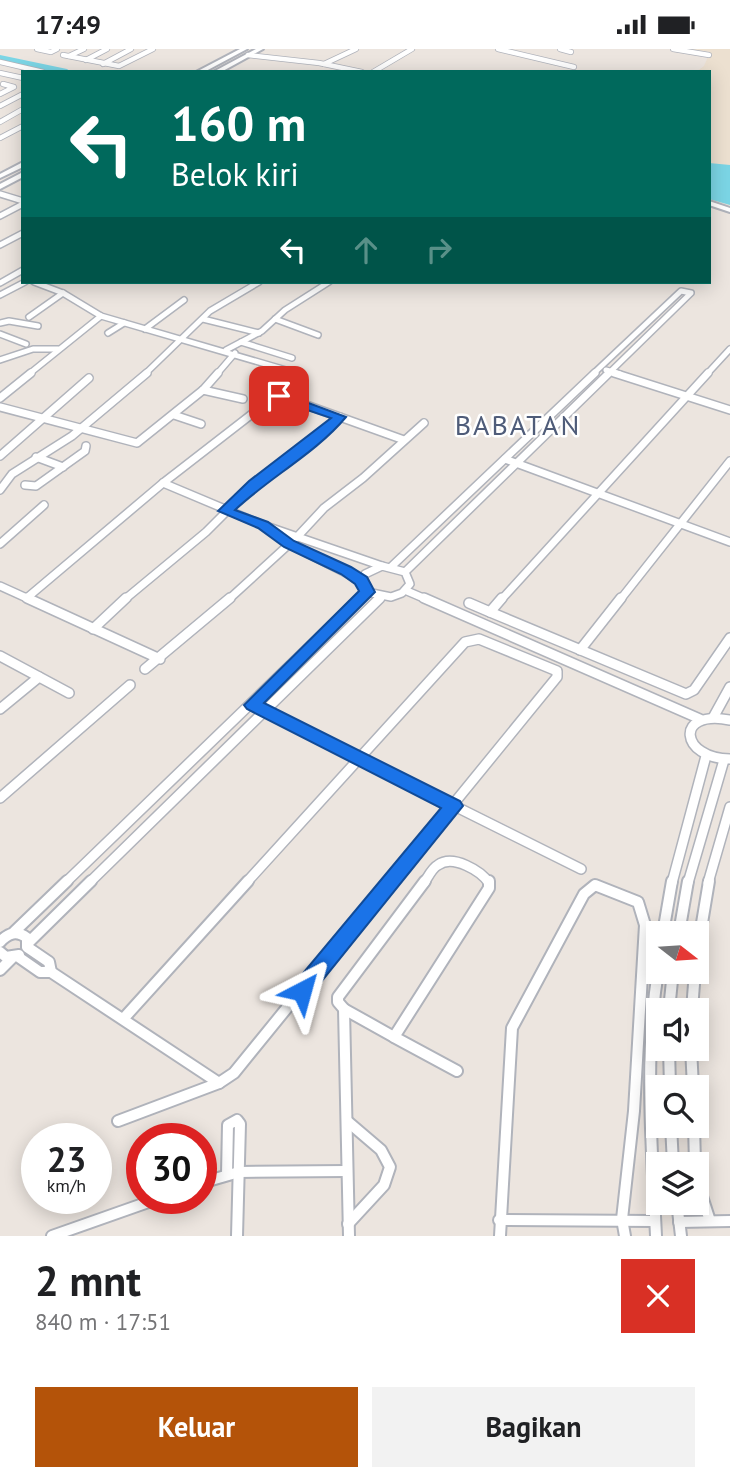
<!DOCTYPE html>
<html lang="id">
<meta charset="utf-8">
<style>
:root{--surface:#fff;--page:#f2f2f2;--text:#202124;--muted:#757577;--accent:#b45309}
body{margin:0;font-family:"PT Sans",sans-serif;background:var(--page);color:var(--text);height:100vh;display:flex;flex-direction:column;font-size:26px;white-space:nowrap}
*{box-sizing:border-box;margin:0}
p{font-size:23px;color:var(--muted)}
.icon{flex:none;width:38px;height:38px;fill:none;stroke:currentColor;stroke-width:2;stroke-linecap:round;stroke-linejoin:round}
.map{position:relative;height:1187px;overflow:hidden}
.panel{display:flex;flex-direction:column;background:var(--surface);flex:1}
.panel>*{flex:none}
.hud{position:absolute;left:21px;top:21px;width:690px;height:214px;border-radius:0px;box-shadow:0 4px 18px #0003;background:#00695c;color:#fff;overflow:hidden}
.needle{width:46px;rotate:107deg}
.buttons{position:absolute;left:646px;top:872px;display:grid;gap:14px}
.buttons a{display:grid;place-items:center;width:63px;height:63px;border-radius:0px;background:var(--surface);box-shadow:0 4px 18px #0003;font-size:35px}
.speed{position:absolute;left:21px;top:1074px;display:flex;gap:14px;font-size:35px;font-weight:700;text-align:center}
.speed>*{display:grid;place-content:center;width:91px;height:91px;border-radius:50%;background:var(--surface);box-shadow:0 4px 18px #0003;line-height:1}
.speed small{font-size:18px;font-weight:400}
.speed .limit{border:10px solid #d22;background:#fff;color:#111}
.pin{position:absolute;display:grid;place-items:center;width:60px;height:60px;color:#fff;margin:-30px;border-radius:14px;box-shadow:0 4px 10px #0006}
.me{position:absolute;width:77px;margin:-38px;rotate:39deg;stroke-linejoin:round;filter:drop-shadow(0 0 5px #0008)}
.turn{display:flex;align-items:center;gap:24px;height:147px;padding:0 35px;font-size:32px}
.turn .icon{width:91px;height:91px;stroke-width:2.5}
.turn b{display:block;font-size:49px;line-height:60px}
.lanes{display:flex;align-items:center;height:66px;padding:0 35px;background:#0003;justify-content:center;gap:35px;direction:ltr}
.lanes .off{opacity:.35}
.round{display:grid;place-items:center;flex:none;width:74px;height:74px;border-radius:0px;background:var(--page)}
.summary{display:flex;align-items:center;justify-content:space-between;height:119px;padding:0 35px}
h1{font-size:42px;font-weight:800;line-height:52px}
.button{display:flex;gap:14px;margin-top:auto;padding:14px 35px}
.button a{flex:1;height:80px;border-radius:0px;background:var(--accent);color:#fff;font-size:28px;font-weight:800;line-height:80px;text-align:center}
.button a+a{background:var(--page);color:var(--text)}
.status{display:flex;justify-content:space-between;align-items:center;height:49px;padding:0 35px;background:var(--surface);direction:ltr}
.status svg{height:19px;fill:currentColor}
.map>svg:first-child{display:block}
</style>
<div class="status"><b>17:49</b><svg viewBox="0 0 49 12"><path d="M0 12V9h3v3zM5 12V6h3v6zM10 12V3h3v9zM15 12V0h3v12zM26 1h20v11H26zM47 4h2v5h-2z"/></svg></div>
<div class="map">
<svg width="730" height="1187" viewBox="0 0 730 1187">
<rect width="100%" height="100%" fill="#ece5df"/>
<path fill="#ece0d0" d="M689,0H730V156L709,150V23H696L704,17L710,3Z"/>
<path fill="#7bd5e5" d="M709,114L730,116V156L709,150Z"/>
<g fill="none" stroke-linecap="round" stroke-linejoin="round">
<path fill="#7bd5e5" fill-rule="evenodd" d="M0,6L67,20L71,23H53L0,12Z"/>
<defs>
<g id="street-far4">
<path d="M37,0L51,3L57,0"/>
<path d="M498,0L574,18"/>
<path d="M560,0L571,3"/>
<path d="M673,0L709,6"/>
<path d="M63,6L119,17L153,0"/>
<path d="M248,6L319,14L362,23"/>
<path d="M69,7L84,0"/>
<path d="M86,11L107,0"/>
<path d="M0,13L43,23"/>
<path d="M103,15L131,0"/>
<path d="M324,15L356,0"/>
<path d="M373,23L412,0"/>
<path d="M0,24L23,29"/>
<path d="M0,45L14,38L3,35"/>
<path d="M0,57L23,45"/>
<path d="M0,73L23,60"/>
<path d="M0,89L23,77"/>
</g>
<g id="street-far3">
<path d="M0,145L23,152"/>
<path d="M0,167L23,155"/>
<path d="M0,196L23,184"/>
<path d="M34,233L63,244L101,267L286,321"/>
<path d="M0,234L23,221"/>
<path d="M0,246L25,233"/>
<path d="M29,268L63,244"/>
<path d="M203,270L259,284"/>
<path d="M275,270L318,286"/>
<path d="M0,274L9,272L38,277"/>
<path d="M145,280L184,251"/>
<path d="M108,284L124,274"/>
<path d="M0,285L26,295"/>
<path d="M241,293L292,309"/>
<path d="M226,301L262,282L285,261L329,233"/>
<path d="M0,311L33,300H58"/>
<path d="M606,321L620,325"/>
<path d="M29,325L101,267"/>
<path d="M145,325L210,262L259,233"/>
<path d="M217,325L235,304"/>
<path d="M593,325L681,242L691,244L608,325"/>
<path d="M707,325L730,300"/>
</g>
<g id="street-far2">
<path d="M614,324L730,361"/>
<path d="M203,341L243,350"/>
<path d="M0,349L31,324"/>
<path d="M0,358L137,394L203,341L218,324"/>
<path d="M174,366L201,375"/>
<path d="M0,407L89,329"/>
<path d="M36,408L63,418"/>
<path d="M505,410L730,493"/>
<path d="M163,434L263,476"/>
<path d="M25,436L36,437L85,402L86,397"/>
<path d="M0,441L12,425L72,387L147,324"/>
<path d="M0,495L44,456"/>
<path d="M382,517L405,523L410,535L402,544L391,548L367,543L362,532L365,525Z"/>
<path d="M392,517L595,324"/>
<path d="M405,523L609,324"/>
<path d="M362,532L289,495L263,476L382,517"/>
<path d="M0,537L31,551"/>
<path d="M407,542L428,551"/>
<path d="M28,548L163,434L274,348H284L404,391"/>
<path d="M124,551L206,483L254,435L316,390L340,368"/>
<path d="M228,551L298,487L324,459L363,429L424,374"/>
<path d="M358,551L367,543"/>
<path d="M378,551L380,549"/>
<path d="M501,551L708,324"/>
<path d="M620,551L730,412"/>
</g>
<g id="street-far1">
<path d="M27,549L160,610"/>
<path d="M424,549L700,670"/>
<path d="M502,549L490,563L686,645L694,641L730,589"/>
<path d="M469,554L490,563"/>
<path d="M93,580L126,549"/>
<path d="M580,601L621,549"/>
<path d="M0,607L69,644"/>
<path d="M145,620L230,549"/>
<path d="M252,656L581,820"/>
<path d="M0,660L39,628"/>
<path d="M714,667L730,638"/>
<path d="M730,671C673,660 681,710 730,710"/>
<path d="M0,749L130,636"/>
<path d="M65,834L360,549"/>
<path d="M89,834L380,549"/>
<path d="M246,834L465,593L479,590L557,622V628L389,834"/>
<path d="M424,834C428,828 432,819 438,816C453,805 481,822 489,834"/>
<path d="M672,834L706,707"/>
<path d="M688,834L724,711"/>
<path d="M708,834L730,758"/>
</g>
<g id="street">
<path d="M14,883L67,832"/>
<path d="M663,884L672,832"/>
<path d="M679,884L688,832"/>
<path d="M0,893C8,884 17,881 27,889V897"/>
<path d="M28,894L91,832"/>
<path d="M0,903L6,908L19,906"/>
<path d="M17,907L40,923H51L49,913L27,898"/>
<path d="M696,910L709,832"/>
<path d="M0,921L13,908"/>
<path d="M51,923L219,1034"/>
<path d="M344,960L394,988"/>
<path d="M669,961L673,922"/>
<path d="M692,961L695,922"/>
<path d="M124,969L248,832"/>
<path d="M669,999L670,1038"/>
<path d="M691,999L693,1038"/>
<path d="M457,1022L394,988L489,839V832"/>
<path d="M118,1072L219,1034L234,1024L390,832"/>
<path d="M347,1072L381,1101L390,1118L384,1136L348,1175"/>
<path d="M671,1076L673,1115"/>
<path d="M694,1076L695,1115"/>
<path d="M227,1125L228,1076L237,1071L240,1075L237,1187"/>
<path d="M696,1129L710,1172"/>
<path d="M201,1134L239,1123L346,1122"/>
<path d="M677,1153L681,1187"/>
<path d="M499,1171L654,1172"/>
<path d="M679,1173L730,1172"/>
<path d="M52,1187L157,1150"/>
<path d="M349,1187L344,960L338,953V948L425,832"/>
<path d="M500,1187L512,979L584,845L595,836L638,853L645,876L634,1062L622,1170L625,1187"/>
<path d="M656,1187C652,1099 644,1009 658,922"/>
</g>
<g id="secondary">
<path d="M240,0H247L204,23H196Z"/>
<path d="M256,0H263L221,23H213Z"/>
<path d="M23,113V118L0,129V125Z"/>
<path d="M23,123V128L0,140V135Z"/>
<path d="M709,152L730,159V163L709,156Z"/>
</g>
</defs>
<use href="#street-far4" stroke="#b0b3bb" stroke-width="6"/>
<use href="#street-far3" stroke="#b0b3bb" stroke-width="8"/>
<use href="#street-far2" stroke="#b0b3bb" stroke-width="10"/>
<use href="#street-far1" stroke="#b0b3bb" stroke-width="12"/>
<use href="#street" stroke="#b0b3bb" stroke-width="14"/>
<use href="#secondary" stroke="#b0b3bb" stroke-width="4"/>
<use href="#street-far4" stroke="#fff" stroke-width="4.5"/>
<use href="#street-far3" stroke="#fff" stroke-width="5"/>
<use href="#street-far2" stroke="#fff" stroke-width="7"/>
<use href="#street-far1" stroke="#fff" stroke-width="9"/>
<use href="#street" stroke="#fff" stroke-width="10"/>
<use href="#secondary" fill="#fff" fill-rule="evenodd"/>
</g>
<path fill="#1a73e8" stroke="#114b97" stroke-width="2" d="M279,343L346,368C316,404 270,428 235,461L268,473L294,492L351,518L367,528L375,543L264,654L460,752L463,757L309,948L302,951L294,948L291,942L294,935L441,759L247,660L244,656L359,542L355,535L341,525L284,498L258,479L218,462L249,432L331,369L275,350V345Z"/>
<g text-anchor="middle" stroke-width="5" stroke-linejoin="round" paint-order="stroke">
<g font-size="28" letter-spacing="2" fill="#4f5c79" stroke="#fff">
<text x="518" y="386">BABATAN</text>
</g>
</g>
</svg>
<div class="buttons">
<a><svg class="needle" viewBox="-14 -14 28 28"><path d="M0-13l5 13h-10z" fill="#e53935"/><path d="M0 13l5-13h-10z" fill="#757577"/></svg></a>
<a><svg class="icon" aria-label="sound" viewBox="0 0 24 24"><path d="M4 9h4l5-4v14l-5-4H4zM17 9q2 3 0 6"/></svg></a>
<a><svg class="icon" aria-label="search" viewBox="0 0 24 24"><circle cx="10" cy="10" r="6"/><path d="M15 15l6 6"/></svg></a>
<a><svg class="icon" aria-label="layers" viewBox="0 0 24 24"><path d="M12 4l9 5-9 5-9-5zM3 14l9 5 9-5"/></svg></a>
</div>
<div class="speed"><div>23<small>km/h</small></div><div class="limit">30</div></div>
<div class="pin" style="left:279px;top:347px;background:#d93025"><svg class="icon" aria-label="arrive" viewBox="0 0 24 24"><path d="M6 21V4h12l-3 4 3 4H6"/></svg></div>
<svg class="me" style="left:302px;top:942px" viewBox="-20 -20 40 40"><path d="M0-17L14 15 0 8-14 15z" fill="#1a73e8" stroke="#fff" stroke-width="4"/></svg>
<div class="hud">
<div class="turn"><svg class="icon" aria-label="left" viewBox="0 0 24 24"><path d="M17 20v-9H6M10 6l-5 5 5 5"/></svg><div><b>160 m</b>Belok kiri</div></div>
<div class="lanes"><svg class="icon" aria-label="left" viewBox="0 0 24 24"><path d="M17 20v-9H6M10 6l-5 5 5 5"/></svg><svg class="icon off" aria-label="ahead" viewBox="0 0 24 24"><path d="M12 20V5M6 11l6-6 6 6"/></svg><svg class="icon off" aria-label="right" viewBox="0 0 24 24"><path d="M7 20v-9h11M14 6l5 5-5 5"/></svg></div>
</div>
</div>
<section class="panel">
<div class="summary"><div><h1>2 mnt</h1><p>840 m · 17:51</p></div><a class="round" style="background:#d93025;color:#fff"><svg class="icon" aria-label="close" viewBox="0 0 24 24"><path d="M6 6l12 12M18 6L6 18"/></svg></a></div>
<div class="button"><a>Keluar</a><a>Bagikan</a></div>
</section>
